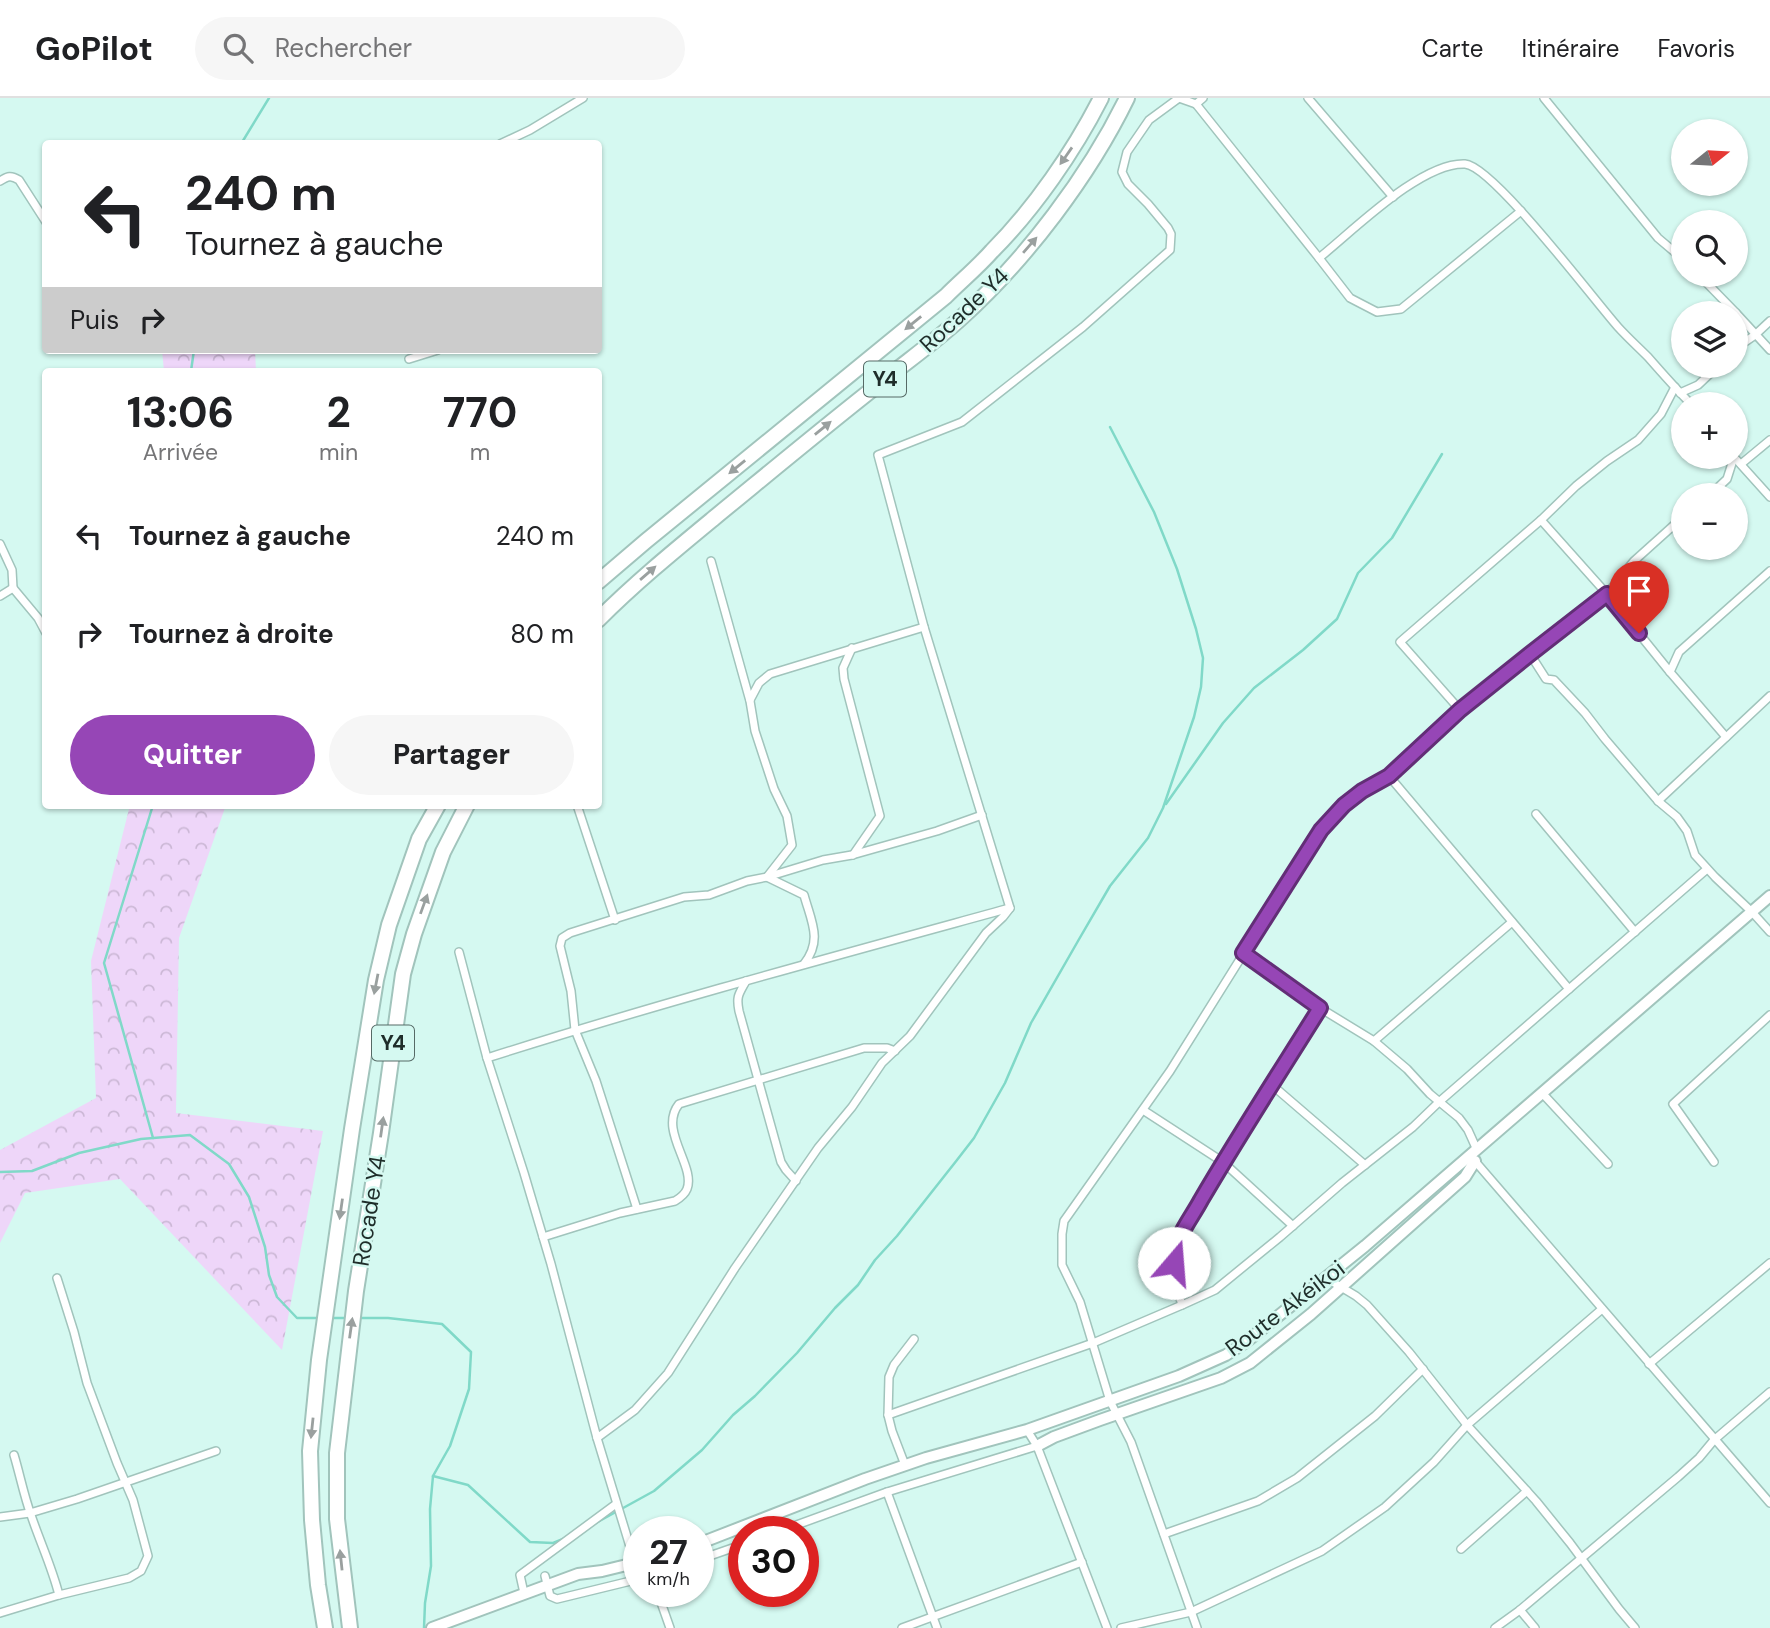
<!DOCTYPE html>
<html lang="fr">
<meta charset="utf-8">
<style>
:root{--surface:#fff;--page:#f6f6f6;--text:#202124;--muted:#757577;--line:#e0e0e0;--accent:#9646b6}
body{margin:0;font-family:"DM Sans",sans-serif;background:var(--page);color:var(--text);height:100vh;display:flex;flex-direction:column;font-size:26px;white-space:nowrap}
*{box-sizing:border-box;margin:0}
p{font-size:23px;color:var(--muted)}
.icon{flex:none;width:38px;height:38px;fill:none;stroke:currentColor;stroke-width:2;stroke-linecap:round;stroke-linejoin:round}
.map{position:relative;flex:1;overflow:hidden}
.panel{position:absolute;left:42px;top:270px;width:560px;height:441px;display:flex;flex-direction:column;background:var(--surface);border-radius:7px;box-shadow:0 2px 5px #0004}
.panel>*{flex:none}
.guide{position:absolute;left:42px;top:42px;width:560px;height:214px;border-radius:7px;box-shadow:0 2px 5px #0004;background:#fff;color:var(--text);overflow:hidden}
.needle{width:46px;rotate:72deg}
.fabs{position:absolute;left:1671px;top:21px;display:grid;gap:14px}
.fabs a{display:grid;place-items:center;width:77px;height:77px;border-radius:50%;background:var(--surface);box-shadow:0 2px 5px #0004;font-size:35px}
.speed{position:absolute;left:623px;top:1418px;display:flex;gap:14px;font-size:35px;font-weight:700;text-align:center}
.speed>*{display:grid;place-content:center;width:91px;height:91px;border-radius:50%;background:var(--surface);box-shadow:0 2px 5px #0004;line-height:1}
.speed small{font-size:18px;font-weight:400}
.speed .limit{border:10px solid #d22;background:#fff;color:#111}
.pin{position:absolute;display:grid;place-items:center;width:60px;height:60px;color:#fff;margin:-72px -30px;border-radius:50% 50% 50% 0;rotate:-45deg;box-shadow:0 0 7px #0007}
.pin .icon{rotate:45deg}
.me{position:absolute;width:77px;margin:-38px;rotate:18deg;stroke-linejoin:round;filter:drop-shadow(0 0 5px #0008)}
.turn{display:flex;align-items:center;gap:24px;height:147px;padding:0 28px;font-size:32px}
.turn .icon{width:91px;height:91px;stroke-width:2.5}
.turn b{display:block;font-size:49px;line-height:60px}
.then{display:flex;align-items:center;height:66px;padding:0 28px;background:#0003;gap:14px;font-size:26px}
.eta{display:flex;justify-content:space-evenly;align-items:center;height:119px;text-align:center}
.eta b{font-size:42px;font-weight:700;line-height:49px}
.primary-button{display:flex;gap:14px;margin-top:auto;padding:14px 28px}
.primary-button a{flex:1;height:80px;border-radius:42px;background:var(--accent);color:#fff;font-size:28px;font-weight:700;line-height:80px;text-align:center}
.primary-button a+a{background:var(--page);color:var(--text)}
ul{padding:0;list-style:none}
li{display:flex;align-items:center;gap:21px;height:98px;padding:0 28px}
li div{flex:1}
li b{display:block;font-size:26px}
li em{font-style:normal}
header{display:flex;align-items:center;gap:42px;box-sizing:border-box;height:98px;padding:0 35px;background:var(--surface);border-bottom:2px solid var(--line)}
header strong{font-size:33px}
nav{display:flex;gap:38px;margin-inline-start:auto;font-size:24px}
.search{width:490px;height:63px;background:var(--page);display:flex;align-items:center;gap:18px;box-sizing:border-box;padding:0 24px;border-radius:38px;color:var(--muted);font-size:26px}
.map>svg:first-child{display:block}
</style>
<header>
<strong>GoPilot</strong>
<div class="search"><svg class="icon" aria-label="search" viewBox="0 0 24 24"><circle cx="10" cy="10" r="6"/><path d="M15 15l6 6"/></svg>Rechercher</div>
<nav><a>Carte</a><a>Itinéraire</a><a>Favoris</a></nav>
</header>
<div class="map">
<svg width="1770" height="1530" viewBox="0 0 1770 1530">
<defs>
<pattern id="forest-crowns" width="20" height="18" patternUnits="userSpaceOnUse" patternTransform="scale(1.75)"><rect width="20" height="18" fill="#eed6f9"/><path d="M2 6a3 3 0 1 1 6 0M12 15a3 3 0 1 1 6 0" fill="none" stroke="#ccb8d6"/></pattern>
</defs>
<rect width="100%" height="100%" fill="#d5f9f1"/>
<g fill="url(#forest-crowns)">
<path d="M162,252H255L256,273H164Z"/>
<path d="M130,707H226L179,840L176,1015L323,1033L282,1252L120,1081L25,1095L0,1145V1052L96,1000L91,863Z"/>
</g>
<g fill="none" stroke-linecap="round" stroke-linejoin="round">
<g stroke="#80d9c8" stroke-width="2.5">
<path d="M241,46L269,0"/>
<path d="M191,273L194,252"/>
<path d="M1166,706L1223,625L1254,590L1303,552L1337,521L1358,475L1392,440L1442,356"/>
<path d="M153,1040L104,865L153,707"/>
<path d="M0,1074L32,1073L79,1055L141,1041L190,1037L229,1066L249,1099L265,1149L269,1177L277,1199L297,1220H319"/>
<path d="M329,1220H347"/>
<path d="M357,1220H388L442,1226L471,1254L469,1291L450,1348L433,1378L430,1411L431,1468L425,1505L424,1530"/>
<path d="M433,1378L468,1387L530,1444L553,1445L563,1441"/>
<path d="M594,1426L654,1393L702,1352L733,1317L755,1298L797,1255L835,1210L858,1187L875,1162L897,1138L957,1062L974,1040L1005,985L1031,925L1078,843L1110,788L1148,740L1163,710L1194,619L1201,589L1203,560L1196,531L1177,471L1154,414L1110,329"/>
</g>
<defs>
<g id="street">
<path d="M1179,0L1196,6L1203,0"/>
<path d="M1308,0L1393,99"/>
<path d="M1544,0L1658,140L1684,162"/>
<path d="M1196,6L1319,160C1353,133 1421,64 1465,66C1493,68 1594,202 1618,229C1627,239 1638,249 1648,259C1662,275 1676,291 1691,306"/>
<path d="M500,46L530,32L583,0"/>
<path d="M0,83C8,78 11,77 19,82L46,124"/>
<path d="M1319,160L1350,200L1377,214L1401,211L1521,113"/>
<path d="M1699,177L1736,215"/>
<path d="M1736,215L1770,252"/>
<path d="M1736,250L1755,237L1770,223"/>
<path d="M409,261L438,252"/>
<path d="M1680,295L1698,287L1718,268"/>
<path d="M1734,359L1770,399"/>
<path d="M1741,366L1770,342"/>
<path d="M1710,397L1727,381L1734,359"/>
<path d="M1541,422L1607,496L1670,574L1726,639"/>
<path d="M0,446L12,472L13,490"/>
<path d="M711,463L750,603L755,633L774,691L787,718L792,747L767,779L804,797C811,823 823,842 804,866"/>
<path d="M0,498L13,490L38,520L46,535"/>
<path d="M852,550L843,570L844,581L880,718L853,757"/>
<path d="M1530,556L1546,581L1554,582L1585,615L1605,641L1658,703L1677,719L1687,733L1695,757L1715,779L1752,814L1770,834"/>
<path d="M1670,574L1679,554L1770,473"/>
<path d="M750,602L759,585L770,576L924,529"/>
<path d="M1460,612L1400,544L1541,422L1576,388L1607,363L1638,342L1661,316L1675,289"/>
<path d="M1389,678L1569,891"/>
<path d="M1658,703L1770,598"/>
<path d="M577,707L615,822"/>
<path d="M1536,716L1635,834"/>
<path d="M459,854L487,960L524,1075L551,1166L597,1340L635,1465"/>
<path d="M1243,855L1320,910L1374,943L1407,971L1430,996L1459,1020L1468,1032L1477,1052"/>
<path d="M746,883C739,896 736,898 739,913L781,1064L786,1072L796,1083"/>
<path d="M1374,943L1512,824"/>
<path d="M487,960C660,905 835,858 1010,810"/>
<path d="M1272,987L1365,1067"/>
<path d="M1543,996L1608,1066"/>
<path d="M1143,1012L1223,1064L1293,1128"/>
<path d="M1474,1062L1770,1405"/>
<path d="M1714,1064L1673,1006L1770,917"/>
<path d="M637,1111L596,983L575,932L571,893L560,848L562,840L570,835L684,799L709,797L747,783L767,779L823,762L852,757L937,733L982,717"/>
<path d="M543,1139L620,1115L675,1103C680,1100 685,1096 687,1091C696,1068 658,1032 679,1006L864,950H887L895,953"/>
<path d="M1326,1180L1356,1198L1367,1207L1409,1254L1467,1327L1536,1403L1570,1445L1619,1511L1635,1530"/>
<path d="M1182,1207L1176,1187L1173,1156L1179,1141L1223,1064L1320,910"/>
<path d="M1649,1266L1770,1165"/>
<path d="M888,1317L1093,1245L1182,1207L1215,1192L1280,1139L1342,1085L1413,1029L1439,1004L1707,771"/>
<path d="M1027,1332L1037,1348L1107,1530"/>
<path d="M597,1340L635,1312L668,1275L735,1170L818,1050L852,1009L882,965L910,938L986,835L1003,819L1010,810L924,529L878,357L962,324L1083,229L1170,152L1171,136L1168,130L1148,106L1128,86L1122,74L1127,54L1149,22L1179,0"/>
<path d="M14,1357C20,1377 24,1398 31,1417C40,1444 52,1469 59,1497"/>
<path d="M905,1367L892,1333L888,1317L889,1279L894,1267L914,1241"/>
<path d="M887,1394L937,1530"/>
<path d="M0,1419L30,1415L77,1401L216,1353"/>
<path d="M780,1433L887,1394L1037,1348"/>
<path d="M1164,1436L1258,1403L1297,1380L1375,1318L1423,1271"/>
<path d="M1461,1451L1527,1393"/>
<path d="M698,1462L744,1446"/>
<path d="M545,1478L550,1498L557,1501L639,1481"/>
<path d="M657,1493L670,1530"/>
<path d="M524,1495L520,1477L616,1406"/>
<path d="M1520,1512L1535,1530"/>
<path d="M0,1515L59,1497L129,1480L141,1473L148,1458L133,1402L117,1365L87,1285L74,1234L57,1180"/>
<path d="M902,1530L1082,1464"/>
<path d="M1121,1530L1191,1514L1322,1453L1385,1409L1434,1364L1467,1327L1602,1211"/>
<path d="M1197,1530L1131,1344L1110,1303L1080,1204L1062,1167V1136L1064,1123L1170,973L1321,732L1344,707L1362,693L1389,678L1460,612L1530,556L1607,496L1634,463L1684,418"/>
<path d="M1495,1530L1520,1512L1678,1379L1699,1360L1714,1342L1770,1294"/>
</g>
<g id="secondary">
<path d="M1037,1348L1054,1339L1100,1322L1221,1280L1250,1265L1311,1216L1465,1079L1475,1063"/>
<path d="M698,1446L865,1381L926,1360L1027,1332L1179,1278L1226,1257L1246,1244L1365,1148L1770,798"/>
<path d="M432,1530L578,1476L602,1473L639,1464"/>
</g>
<g id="highway">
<path d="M598,484L646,443L946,198C961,183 978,169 992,153C1034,111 1074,53 1101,0"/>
<path d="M598,522C635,485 674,453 714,420C769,375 823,330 879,286C906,264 936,243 962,219C1026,161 1089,78 1127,0"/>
<path d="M325,1530L318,1487L312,1422L310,1353L319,1262L352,1031L376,882L389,827L419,741L438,707"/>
<path d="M350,1530L337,1421V1355L356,1193L381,1035L403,876L414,836L443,754L467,707"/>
</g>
</defs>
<use href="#street" stroke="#a1c4bc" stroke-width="10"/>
<use href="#secondary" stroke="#a1c4bc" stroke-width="14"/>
<use href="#highway" stroke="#a1c4bc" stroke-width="18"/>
<use href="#street" stroke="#fff" stroke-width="7"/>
<use href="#secondary" stroke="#fff" stroke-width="10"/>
<use href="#highway" stroke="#fff" stroke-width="14"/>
</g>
<defs><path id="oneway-solid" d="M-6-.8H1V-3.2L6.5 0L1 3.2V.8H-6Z" transform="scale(1.75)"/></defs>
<g fill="#9aa09f">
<use href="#oneway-solid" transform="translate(1066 58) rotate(125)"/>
<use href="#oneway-solid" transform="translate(1030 147) rotate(-49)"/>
<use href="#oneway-solid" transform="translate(913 225) rotate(141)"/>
<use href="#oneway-solid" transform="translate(823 330) rotate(-39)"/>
<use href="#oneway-solid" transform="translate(737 369) rotate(141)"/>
<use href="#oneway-solid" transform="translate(648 475) rotate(-41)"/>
<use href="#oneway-solid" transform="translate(424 806) rotate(-70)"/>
<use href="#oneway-solid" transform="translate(376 886) rotate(101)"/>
<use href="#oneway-solid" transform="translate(382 1029) rotate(-82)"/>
<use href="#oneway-solid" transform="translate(341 1111) rotate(98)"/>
<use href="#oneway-solid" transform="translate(351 1230) rotate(-82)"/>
<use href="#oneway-solid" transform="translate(312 1330) rotate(96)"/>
<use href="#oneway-solid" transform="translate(341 1462) rotate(-96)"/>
</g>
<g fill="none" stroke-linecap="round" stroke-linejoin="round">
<defs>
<path id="route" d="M1174,1165C1172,1143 1191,1121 1201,1102C1239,1037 1280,974 1320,910L1243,855L1321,732L1344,707L1362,693L1389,678L1460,612L1530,556L1607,496L1639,535"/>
</defs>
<use href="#route" stroke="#622e76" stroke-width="18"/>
<use href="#route" stroke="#9646b6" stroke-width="12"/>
</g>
<g text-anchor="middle" stroke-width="5" stroke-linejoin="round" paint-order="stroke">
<g fill="#d5f9f1" stroke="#566a66" stroke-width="2">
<rect x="864" y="263.5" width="42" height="35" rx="5"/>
<rect x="372" y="927.5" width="42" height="35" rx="5"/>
</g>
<g font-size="21" font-weight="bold" fill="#1f2d2a">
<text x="885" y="288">Y4</text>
<text x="393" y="952">Y4</text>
</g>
<g font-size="23" fill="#1f2d2a" stroke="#d5f9f1">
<text transform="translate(964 212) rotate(-43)" y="8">Rocade Y4</text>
<text transform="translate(369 1113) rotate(-81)" y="8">Rocade Y4</text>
<text transform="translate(1285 1210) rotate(-37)" y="8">Route Akéikoi</text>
</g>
</g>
</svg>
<div class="fabs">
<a><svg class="needle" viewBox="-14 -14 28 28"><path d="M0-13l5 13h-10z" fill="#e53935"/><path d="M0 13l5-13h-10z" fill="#757577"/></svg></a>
<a><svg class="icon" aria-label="search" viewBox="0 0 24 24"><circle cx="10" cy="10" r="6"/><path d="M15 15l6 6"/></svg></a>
<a><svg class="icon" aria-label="layers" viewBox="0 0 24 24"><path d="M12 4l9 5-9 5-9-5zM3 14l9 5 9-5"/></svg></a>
<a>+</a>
<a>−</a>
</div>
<div class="speed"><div>27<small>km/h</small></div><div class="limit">30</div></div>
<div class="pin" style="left:1639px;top:535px;background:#d93025"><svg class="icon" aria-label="arrive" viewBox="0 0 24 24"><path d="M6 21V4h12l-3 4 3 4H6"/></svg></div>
<svg class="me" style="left:1174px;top:1165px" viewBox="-20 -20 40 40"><circle r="19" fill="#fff"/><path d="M0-13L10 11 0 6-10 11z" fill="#9646b6"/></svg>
<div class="guide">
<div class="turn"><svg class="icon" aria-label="left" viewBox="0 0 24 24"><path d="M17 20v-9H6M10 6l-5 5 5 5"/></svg><div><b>240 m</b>Tournez à gauche</div></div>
<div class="then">Puis<svg class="icon" aria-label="right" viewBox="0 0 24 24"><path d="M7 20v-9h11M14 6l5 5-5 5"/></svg></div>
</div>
<section class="panel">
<div class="eta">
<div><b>13:06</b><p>Arrivée</p></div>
<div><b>2</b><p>min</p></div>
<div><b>770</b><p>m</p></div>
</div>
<ul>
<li><svg class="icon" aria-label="left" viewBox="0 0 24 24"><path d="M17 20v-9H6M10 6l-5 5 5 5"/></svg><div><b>Tournez à gauche</b></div><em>240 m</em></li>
<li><svg class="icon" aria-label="right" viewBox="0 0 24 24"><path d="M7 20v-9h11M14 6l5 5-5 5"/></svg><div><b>Tournez à droite</b></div><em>80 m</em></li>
</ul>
<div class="primary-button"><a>Quitter</a><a>Partager</a></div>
</section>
</div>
